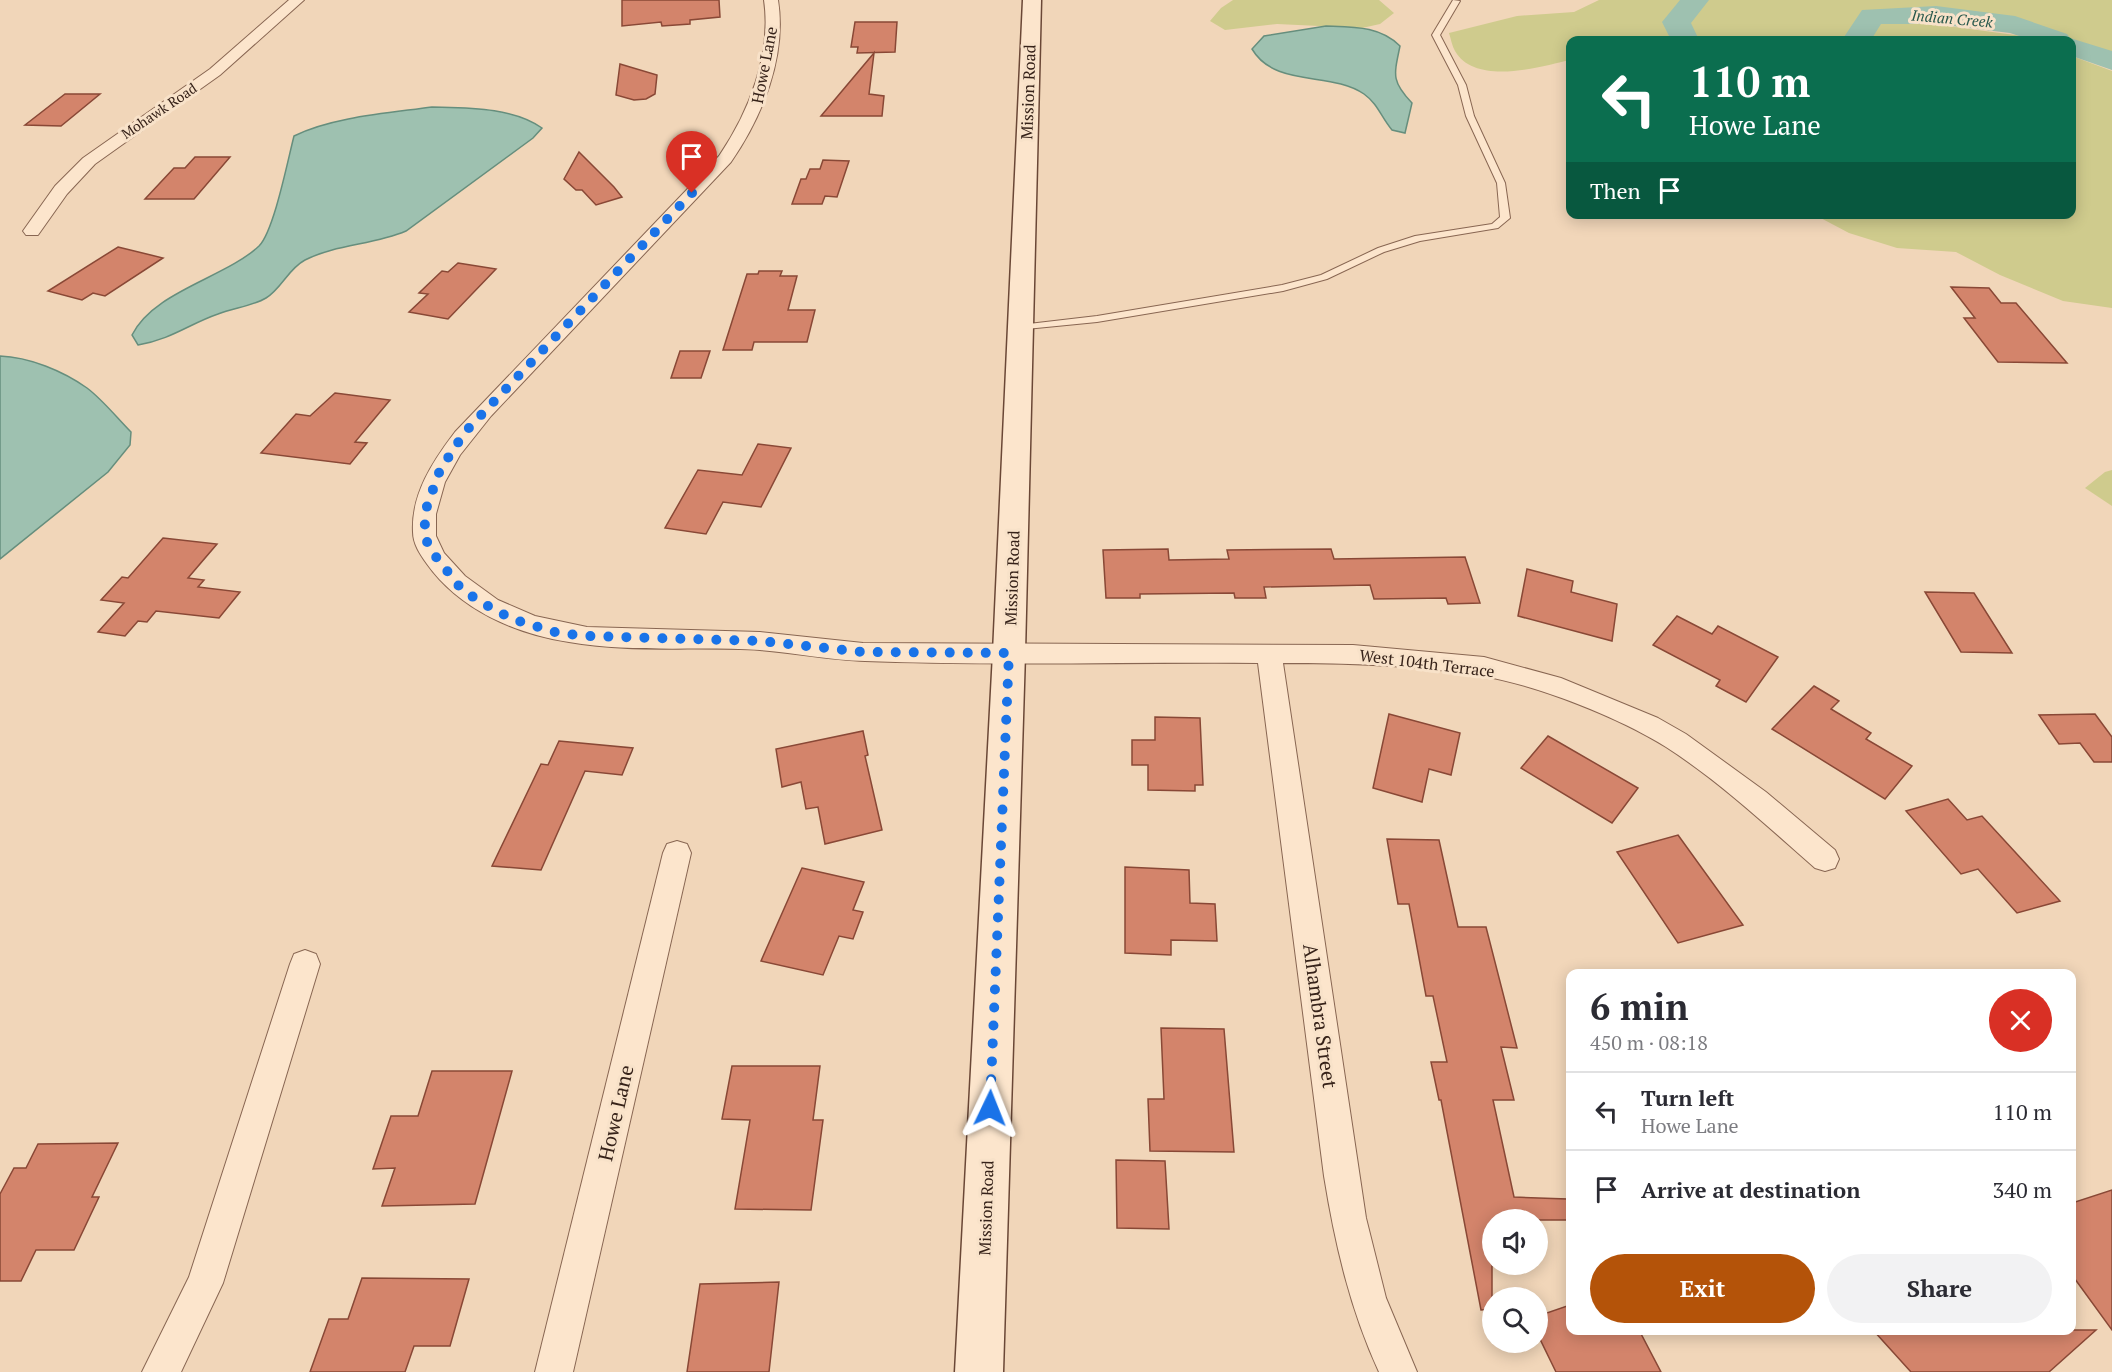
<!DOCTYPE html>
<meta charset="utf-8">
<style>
:root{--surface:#fff;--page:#f2f2f3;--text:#2b2b33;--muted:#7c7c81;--line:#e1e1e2;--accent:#b45309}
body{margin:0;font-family:"PT Serif",serif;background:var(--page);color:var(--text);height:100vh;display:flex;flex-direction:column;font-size:22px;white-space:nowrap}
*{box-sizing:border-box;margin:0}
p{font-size:20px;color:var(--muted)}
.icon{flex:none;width:33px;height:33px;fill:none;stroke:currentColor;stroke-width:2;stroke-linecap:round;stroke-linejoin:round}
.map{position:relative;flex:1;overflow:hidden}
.side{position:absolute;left:1566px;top:969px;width:510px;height:366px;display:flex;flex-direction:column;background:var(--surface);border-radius:12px;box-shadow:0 3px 15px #0003}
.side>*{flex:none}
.hud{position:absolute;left:1566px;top:36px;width:510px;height:183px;border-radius:12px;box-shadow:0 3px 15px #0003;background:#0b6e4f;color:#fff;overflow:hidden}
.fabs{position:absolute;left:1482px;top:1209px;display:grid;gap:12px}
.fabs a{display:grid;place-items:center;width:66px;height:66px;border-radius:50%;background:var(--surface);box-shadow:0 3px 15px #0003;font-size:30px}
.pin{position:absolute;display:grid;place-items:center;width:51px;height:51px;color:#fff;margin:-62px -26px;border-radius:50% 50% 50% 0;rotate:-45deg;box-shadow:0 0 6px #0007}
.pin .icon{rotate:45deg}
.me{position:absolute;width:66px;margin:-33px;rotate:2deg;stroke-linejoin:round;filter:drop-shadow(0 0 4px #0008)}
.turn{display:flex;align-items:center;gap:21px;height:126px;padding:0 24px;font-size:27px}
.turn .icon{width:78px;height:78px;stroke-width:2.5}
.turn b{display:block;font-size:42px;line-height:51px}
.then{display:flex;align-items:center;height:57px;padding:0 24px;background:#0003;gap:12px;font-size:22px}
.round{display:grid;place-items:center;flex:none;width:63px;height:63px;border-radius:32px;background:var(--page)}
.overview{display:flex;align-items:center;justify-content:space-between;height:102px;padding:0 24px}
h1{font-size:36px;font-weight:700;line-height:45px}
.button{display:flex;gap:12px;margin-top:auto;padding:12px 24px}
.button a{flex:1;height:69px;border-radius:36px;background:var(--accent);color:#fff;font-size:24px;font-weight:700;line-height:69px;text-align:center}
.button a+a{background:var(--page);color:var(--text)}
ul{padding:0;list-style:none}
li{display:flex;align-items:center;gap:18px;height:78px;padding:0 24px;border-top:2px solid var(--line)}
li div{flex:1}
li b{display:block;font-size:22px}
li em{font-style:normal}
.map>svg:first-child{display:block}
</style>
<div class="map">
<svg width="2112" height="1372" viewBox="0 0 2112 1372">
<rect width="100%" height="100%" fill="#f1d6b9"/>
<g fill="#cfcb8d">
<path d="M1233,0H1379L1394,13L1380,24L1362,28L1277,24L1225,30L1210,21L1221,8Z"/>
<path d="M1599,0H2112V61L2072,46V40C2051,40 2036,31 2017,26C1995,19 1940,13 1918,15L1933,24L2022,36L2033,40H1570V60C1540,67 1475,86 1455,51C1452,46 1451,39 1449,33L1517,16L1574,12Z"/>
<path d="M2072,56L2112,71V308L2063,301L2000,275L1956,252L1897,248L1849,233L1815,215L2072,214Z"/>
<path d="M2112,470V506L2085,488L2105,472Z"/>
</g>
<g fill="#9ec1b0" stroke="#668e7d" stroke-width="1.5">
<path d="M1326,26C1354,27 1380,26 1400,46C1394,75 1391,81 1412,103L1405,133L1392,130C1381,117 1378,104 1364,94C1331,71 1275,88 1252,49L1264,36Z"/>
<path d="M432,107C466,108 513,107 542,128L533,138L406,231C373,245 337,244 305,260C288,269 282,288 266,298C253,306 233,308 218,314C189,324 172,339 138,345L132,335C154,291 225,278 259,246C274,231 288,159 294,136C332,117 389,113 432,107Z"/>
<path d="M0,356C29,357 63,371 87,388C103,400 117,418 131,432L130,445L108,472L0,559Z"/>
</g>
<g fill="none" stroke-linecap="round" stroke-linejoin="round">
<g fill="#9ec1b0" fill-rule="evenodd">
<path d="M1680,0H1709L1691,23L1699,40H1671L1662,22Z"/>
<path d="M1936,6L2015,16L2067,34L2070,38L2112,51V70L2072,56V40H2031L2010,33L1936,24H1881L1871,40H1842L1862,10Z"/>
</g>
</g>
<g fill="#d3846b" stroke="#894836" stroke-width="1.5">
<path d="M622,0H719L720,17L690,20V24L662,26L661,22L622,26Z"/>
<path d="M855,22H897L895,52L857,53L858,47H851Z"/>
<path d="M874,53L869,94L884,96L882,116H821Z"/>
<path d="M620,64L657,75L655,94L646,99L634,100L616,95Z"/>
<path d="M65,94H100L61,126L25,125Z"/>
<path d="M579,152L614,187L622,197L596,205L582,190H576L564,179Z"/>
<path d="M195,157H230L194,199H145L174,168H185Z"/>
<path d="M823,160L849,161L837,197L825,196L822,204H792L801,179H806L810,169H820Z"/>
<path d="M118,247L163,258L105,296L93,293L82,300L48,291Z"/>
<path d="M458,263L496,269L448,319L409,312L428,294L419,293L442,271L448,272Z"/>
<path d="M759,271H782L780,276H797L788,310H815L807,342H754L752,350H723L747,274H758Z"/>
<path d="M1951,287L1989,288L2001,303H2016L2067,363L1998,362L1964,318H1975Z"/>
<path d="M680,351H710L701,378H671Z"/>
<path d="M335,393L390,400L355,442L367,443L350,464L261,453L296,414L310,416Z"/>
<path d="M758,444L791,448L761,507L723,502L706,534L665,528L698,470L742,475Z"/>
<path d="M163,538L217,544L188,578L204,580L198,587L240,592L219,618L156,611L147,622L138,621L125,636L98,632L124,603L101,600L122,577L128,578Z"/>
<path d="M1168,549L1169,560L1229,559L1227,550L1331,549L1334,559L1465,557L1480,603L1448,604L1446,598L1374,599L1370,585L1264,587L1266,598H1235L1234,593L1140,594V598H1106L1103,550Z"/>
<path d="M1527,569L1573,581L1571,592L1617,604L1612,641L1518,616Z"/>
<path d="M1925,592L1974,593L2012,653L1961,652Z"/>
<path d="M1677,616L1712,634L1718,626L1778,657L1746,702L1716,686L1720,680L1653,645Z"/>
<path d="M1814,686L1839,701L1831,709L1871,733L1866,739L1912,766L1885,799L1772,729Z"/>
<path d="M1389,714L1460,733L1451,775L1429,769L1422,802L1373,788Z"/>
<path d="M2095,714L2112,737V762H2094L2080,743L2059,744L2039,715Z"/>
<path d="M1155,717L1200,718L1203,785H1195V791L1148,790V765H1132V740H1155Z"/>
<path d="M863,731L868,755L865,756L882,830L825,844L818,807L806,809L801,782L782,787L776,749Z"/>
<path d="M1548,736L1638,788L1612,823L1521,768Z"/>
<path d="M559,741L633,748L622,775L585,771L541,870L492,866L541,764L548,765Z"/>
<path d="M1948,799L1967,820L1982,816L2060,901L2017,913L1978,869L1961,874L1906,811Z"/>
<path d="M1678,835L1743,925L1678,943L1617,852Z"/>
<path d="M1387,839L1439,840L1458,927H1486L1517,1048L1501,1047L1514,1100H1493L1514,1197L1567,1199V1220H1492V1309L1481,1310L1441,1100H1439L1431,1062H1447L1433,996H1426L1409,904H1398Z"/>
<path d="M1125,867L1189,870L1190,903L1215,904L1217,941L1171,940V955L1125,953Z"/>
<path d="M802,868L864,882L853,910L863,912L853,939L839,936L823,975L761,961Z"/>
<path d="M1161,1028L1224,1029L1234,1152L1150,1151L1148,1099H1164Z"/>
<path d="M732,1066H820L813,1120H823L811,1210L735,1209L750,1120L722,1119Z"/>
<path d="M432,1071H512L475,1204L382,1206L395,1168L373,1169L391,1116H418Z"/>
<path d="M118,1143L92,1197H99L74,1250H36L21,1281H0V1194L14,1168H26L38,1144Z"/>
<path d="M1116,1160L1165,1161L1169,1229L1117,1228Z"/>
<path d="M2112,1190V1330L2072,1275V1203Z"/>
<path d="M362,1278L469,1279L450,1346H414L405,1372H310L329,1319H348Z"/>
<path d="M779,1282L769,1372H687L700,1284Z"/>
<path d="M1570,1305V1330H1639L1661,1372H1556L1538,1335V1316Z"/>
<path d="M1873,1330H2096L2049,1372H1911Z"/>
</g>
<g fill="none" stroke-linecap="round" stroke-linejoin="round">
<defs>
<path id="service" d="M1453,0L1460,1L1440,35L1466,85L1474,116L1505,183L1510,218L1498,228L1420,241L1384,252L1327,279L1283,291L1097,322L1016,330V326L1020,325L1097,316L1282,285L1321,275L1378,248L1415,236L1492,224L1500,217L1497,183L1466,116L1458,85L1432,35Z"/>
<g id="minor">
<path d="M289,0H304L220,75L95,164L67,194L38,235H26L23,231L55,186L83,158L210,69Z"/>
<path d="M764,0H778C787,57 762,117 731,162L491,416L460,455L445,482L436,514V536L444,553L465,576L498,600L535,616L587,627L760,632L863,643L1353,645L1484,657L1561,678L1658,718L1686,734L1766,792L1835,850L1839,859L1835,868L1825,871L1815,868C1767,826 1719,781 1666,747C1618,717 1539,686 1483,676C1418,665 1349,663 1283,663L1366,1218L1386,1298L1417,1372H1379C1350,1309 1335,1244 1324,1176L1258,663C1127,662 996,666 865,661C830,660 795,653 760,650C697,646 631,653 569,642C515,634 459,609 427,564C420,554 413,544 413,532C411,494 433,461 455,432L719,156C749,112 772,54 764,0Z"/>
<path d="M677,841L687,844L691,853L573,1372H535L663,853L667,844Z"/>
<path d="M305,950L316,954L320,964L223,1283L181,1372H142L189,1277L290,964L294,954Z"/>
</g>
<path id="secondary" d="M1023,0H1041L1025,653L1003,1372H955L993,653Z"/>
</defs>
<use href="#service" stroke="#886652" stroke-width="2"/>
<use href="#minor" stroke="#886652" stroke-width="2"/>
<use href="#secondary" stroke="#6a4736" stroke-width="3"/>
<use href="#service" fill="#fce5cc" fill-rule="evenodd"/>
<use href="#minor" fill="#fce5cc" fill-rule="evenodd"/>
<use href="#secondary" fill="#fce5cc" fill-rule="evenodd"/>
</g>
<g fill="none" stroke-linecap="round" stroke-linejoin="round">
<path stroke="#1a73e8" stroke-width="10" stroke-dasharray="0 18" d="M692,193L465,432L440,470L427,506L424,532L429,548L459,586L477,600L512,619L558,633L587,636L760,641L863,652L1009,653L990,1108"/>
</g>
<g text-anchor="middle" stroke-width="6" stroke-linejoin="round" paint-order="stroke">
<g font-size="14" fill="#362219" stroke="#f8e2c9">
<text transform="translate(159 111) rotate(-34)" y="5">Mohawk Road</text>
</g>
<g font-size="15" font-style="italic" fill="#27574b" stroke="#f8e2c9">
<text transform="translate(1952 19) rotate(5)" y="5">Indian Creek</text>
</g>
<g font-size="16" fill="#362219" stroke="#f8e2c9">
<text transform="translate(764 65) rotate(-79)" y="6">Howe Lane</text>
<text transform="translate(1028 92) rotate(-88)" y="6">Mission Road</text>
<text transform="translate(1012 578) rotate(-88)" y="6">Mission Road</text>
<text transform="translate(1427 663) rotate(7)" y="6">West 104th Terrace</text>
<text transform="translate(986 1208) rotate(-88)" y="6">Mission Road</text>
</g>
<g font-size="20" fill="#362219" stroke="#f8e2c9">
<text transform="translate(1320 1016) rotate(82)" y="7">Alhambra Street</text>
<text transform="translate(616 1113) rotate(-77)" y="7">Howe Lane</text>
</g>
</g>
</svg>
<div class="fabs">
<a><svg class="icon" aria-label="sound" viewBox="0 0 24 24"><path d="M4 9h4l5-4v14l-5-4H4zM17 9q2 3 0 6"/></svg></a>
<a><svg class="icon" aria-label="search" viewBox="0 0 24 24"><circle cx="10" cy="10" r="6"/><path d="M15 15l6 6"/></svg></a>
</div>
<div class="pin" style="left:692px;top:193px;background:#d93025"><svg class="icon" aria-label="arrive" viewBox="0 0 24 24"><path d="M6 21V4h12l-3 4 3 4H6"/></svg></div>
<svg class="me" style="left:990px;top:1108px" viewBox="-20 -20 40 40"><path d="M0-17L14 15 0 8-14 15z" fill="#1a73e8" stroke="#fff" stroke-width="4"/></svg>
<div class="hud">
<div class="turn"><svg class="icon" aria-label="left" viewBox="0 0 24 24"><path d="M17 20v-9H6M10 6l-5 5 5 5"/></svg><div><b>110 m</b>Howe Lane</div></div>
<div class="then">Then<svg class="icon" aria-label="arrive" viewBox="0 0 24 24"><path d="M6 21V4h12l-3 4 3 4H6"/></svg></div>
</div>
<section class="side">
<div class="overview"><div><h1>6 min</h1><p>450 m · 08:18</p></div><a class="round" style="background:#d93025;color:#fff"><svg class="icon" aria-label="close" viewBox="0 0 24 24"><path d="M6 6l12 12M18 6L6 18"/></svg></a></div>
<ul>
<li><svg class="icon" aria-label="left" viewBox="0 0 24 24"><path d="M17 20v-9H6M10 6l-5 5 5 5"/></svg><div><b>Turn left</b><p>Howe Lane</p></div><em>110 m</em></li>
<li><svg class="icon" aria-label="arrive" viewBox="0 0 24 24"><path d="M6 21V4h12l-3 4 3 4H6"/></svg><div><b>Arrive at destination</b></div><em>340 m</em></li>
</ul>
<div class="button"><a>Exit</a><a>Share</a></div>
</section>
</div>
